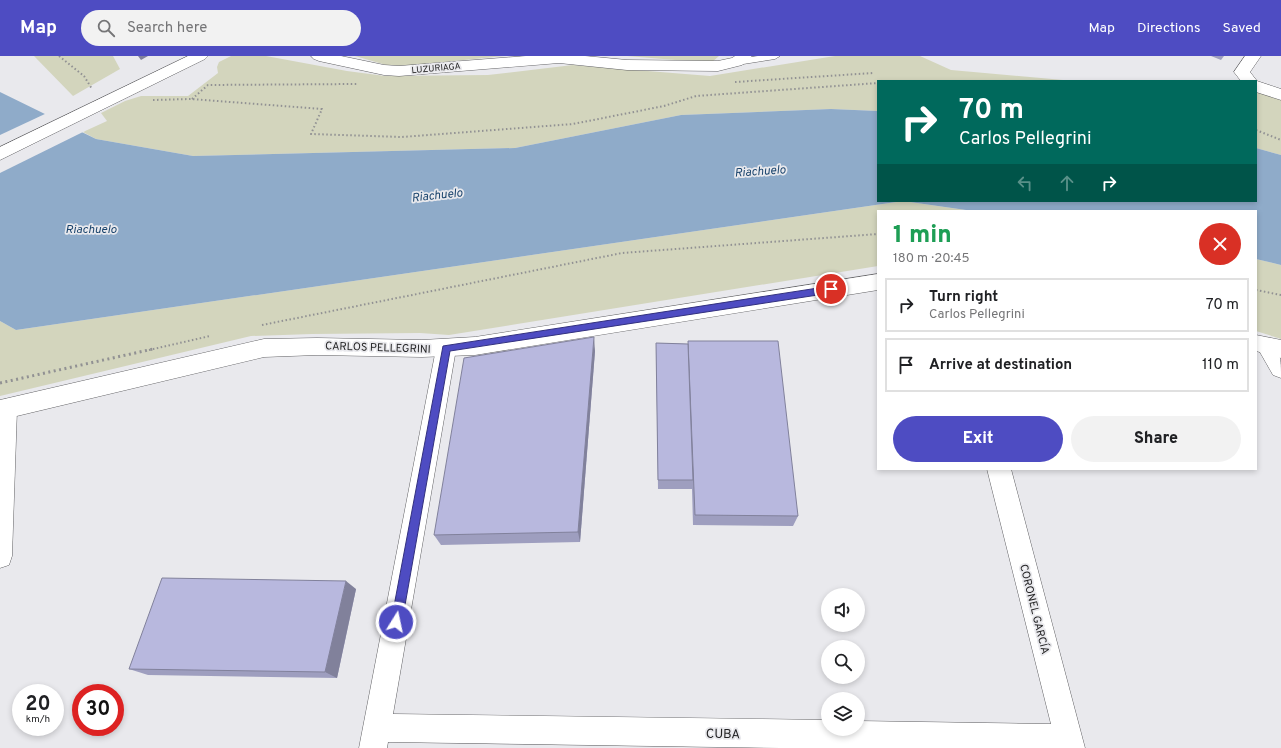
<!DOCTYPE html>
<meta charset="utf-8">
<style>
:root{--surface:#fff;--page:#f2f2f2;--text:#202124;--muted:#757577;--line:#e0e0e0;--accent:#4e4cc2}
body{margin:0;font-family:Overpass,sans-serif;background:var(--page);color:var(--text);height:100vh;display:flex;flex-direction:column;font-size:15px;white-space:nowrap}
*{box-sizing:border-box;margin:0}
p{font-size:13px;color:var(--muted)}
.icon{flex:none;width:22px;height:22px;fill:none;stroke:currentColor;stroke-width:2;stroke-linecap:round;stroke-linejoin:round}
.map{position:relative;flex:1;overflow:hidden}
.side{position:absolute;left:877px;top:154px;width:380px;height:260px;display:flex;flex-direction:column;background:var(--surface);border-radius:0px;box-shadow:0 2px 6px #0003}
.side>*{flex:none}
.banner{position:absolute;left:877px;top:24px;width:380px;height:122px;border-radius:0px;box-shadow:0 2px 6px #0003;background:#00695c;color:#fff;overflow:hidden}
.controls{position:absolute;left:821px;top:532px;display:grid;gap:8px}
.controls a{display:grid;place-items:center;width:44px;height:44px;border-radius:50%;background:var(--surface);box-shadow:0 2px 6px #0003;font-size:20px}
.speed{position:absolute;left:12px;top:628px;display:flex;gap:8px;font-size:20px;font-weight:700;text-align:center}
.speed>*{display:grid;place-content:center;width:52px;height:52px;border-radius:50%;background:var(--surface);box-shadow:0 2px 6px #0003;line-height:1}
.speed small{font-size:10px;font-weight:400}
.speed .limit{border:6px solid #d22;background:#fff;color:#111}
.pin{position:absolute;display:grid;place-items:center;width:34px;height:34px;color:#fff;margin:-17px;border:2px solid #fff;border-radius:50%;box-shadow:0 1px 4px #0007}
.me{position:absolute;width:44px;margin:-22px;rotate:10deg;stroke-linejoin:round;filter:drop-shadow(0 0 3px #0008)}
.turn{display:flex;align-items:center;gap:14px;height:84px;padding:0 16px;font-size:18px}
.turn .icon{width:52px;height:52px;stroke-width:2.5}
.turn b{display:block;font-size:28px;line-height:34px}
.lanes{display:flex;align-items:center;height:38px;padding:0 16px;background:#0003;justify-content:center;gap:20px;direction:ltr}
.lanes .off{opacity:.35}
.round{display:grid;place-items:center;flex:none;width:42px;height:42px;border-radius:21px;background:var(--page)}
.summary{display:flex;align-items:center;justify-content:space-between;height:68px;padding:0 16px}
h1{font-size:24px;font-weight:800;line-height:30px;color:#1e9e55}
.action{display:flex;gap:8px;margin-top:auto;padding:8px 16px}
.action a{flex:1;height:46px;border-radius:24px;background:var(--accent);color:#fff;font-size:16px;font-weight:800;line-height:46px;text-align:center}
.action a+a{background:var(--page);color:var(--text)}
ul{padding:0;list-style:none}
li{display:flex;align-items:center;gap:12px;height:54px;margin:0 8px 6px;padding:0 8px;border:2px solid var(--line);border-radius:0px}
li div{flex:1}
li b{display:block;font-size:15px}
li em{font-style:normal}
header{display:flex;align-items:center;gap:24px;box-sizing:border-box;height:56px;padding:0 20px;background:var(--accent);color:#fff}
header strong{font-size:19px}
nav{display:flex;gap:22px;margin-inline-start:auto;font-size:14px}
.search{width:280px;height:36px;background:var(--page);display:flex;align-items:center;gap:10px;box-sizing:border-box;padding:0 14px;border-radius:22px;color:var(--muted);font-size:15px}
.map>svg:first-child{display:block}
</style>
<header>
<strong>Map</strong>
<div class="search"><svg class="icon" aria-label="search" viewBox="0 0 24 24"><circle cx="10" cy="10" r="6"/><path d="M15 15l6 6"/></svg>Search here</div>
<nav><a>Map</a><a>Directions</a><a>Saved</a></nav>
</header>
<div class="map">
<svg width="1281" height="692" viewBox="0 0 1281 692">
<rect width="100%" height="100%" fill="#e9e9ed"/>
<g fill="#d3d5bd">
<path d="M34,0H113L120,13L73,40Z"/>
<path d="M231,0H266L347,15L385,20L488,19L573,9L710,20L835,0H920L951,14L1074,25H878V55L831,53L681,59L515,92L193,100L96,83L83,76L107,65L101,57L125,45L141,40H188L218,17L217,11L219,6Z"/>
<path d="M355,0H504L404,10L386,9Z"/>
<path d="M627,0H719L711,7Z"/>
<path d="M1256,33L1281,41V99L1256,92Z"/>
<path d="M903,145L973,155H878V210L449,279L420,277L312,278L251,280L0,340V265L16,274Z"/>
<path d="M1256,203L1281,209V283L1256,275Z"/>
</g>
<path fill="#8fabc9" d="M0,36L96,83L193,100L515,92L681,59L831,53L878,55V145H1256V92L1281,99V209L1256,203V155H973L903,145L16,274L0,265Z"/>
<path fill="#e9e9ed" d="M47,57L85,75L0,117V79Z"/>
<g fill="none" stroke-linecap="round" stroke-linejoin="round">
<defs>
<path id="lane" d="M758,0H780L775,3L737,9L732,6L737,3Z"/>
<g id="street">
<path d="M311,0H341L384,9L399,10L526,0H585L627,4L718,5L732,2L735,0H752L742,9L718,15L627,14L559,7L399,20L384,19L319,5L314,3Z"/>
<path d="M1245,0H1261L1250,16L1257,25L1281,33V44L1256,36V25H1241L1234,16Z"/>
<path d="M1267,282C1281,288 1281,306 1281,322L1273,319L1257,291L1260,285Z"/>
<path d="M446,284L453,287L456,293L393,658L828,664V673H858V665L1051,668L987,413H1011L1085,692H781L388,686L387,692H359L436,293L439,287Z"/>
<path d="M6,343L14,346L17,353L12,500L9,509L0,512V346Z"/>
</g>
<g id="secondary">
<path d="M188,0H208L205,3L0,104V91Z"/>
<path d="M878,218V234L475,299L422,301L317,299L264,301L0,364V344L264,283L317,282L422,284L475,281Z"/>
<path d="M1256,279L1281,284V302L1256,295Z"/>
</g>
</defs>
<use href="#lane" stroke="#616164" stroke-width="1"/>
<use href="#street" stroke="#616164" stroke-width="1"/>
<use href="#secondary" stroke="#616164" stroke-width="1"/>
<g stroke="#919193" stroke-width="2" stroke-dasharray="1.5 2.5" stroke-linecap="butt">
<path d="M59,0L84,20L92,33"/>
<path d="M735,26L873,17"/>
<path d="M192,43L208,29L357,28"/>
<path d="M153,44L191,43L322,53L311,78L402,81L573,68L664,50L696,40L878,27"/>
<path d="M1256,74L1281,84"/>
<path d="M1256,234L1281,239"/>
<path d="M262,269L622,197L878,178"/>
<path d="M149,294L210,280"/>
</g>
<path stroke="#919193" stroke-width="3" stroke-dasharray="2 3.5" stroke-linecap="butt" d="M0,327L153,293"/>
<use href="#lane" fill="#fff" fill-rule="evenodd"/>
<use href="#street" fill="#fff" fill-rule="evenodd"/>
<use href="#secondary" fill="#fff" fill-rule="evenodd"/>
</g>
<g fill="#9e9ebf">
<path d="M1211,0H1224L1221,4Z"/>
<path d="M688,285L798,460L793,470L693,469L692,433H658L656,287L688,288Z"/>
<path d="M595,295L580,486L441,489L434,479Z"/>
<path d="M356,533L337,622L148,619L129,613Z"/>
</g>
<g fill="#81819b">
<path d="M138,0H148L141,4Z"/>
<path d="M594,281L595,295L580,486L578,476Z"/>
<path d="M346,525L356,533L337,622L325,616Z"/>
</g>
<g fill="#b8b8de" stroke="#81819b">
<path d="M594,281L578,476L434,479L464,302Z"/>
<path d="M688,285H778L798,460L695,459Z"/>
<path d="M656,287L688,288L693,424H658Z"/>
<path d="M162,522L346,525L325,616L129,613Z"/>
</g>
<path fill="#4e4cc2" stroke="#33317e" d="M831,230L836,233L831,237L450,295L402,566L400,570L396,571L393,570L391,566L443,290Z"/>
<g text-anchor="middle" stroke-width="3.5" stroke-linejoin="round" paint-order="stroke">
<g font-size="9" fill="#222223" stroke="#e9e9ed">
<text transform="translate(436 12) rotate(-5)" y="3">LUZURIAGA</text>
</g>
<g font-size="11" fill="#222223" stroke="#e9e9ed">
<text transform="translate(378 291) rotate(2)" y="4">CARLOS PELLEGRINI</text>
<text transform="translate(1035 553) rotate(76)" y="4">CORONEL GARCÍA</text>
</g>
<g font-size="12" font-style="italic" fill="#19436c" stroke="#e9e9ed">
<text transform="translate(760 115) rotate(-4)" y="4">Riachuelo</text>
<text transform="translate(437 139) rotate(-6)" y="4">Riachuelo</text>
<text x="91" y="177">Riachuelo</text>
</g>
<g font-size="13" fill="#222223" stroke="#e9e9ed">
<text transform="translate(723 677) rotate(1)" y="5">CUBA</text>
</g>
</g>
</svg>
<div class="controls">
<a><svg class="icon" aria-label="sound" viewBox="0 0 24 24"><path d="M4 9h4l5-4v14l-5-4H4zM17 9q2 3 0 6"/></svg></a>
<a><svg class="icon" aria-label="search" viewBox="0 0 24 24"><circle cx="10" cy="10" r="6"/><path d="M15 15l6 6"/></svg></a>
<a><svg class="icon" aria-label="layers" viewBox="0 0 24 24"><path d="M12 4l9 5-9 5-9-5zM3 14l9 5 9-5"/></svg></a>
</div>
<div class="speed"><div>20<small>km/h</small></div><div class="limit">30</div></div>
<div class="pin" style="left:831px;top:233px;background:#d93025"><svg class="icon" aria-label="arrive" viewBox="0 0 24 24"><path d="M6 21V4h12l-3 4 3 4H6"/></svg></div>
<svg class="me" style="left:396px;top:566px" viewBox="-20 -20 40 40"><circle r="17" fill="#4e4cc2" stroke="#fff" stroke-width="3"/><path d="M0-11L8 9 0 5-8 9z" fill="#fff"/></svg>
<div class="banner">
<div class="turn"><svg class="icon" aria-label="right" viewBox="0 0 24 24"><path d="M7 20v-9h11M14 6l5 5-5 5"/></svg><div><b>70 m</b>Carlos Pellegrini</div></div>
<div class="lanes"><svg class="icon off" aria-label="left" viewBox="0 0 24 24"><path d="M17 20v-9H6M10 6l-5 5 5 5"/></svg><svg class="icon off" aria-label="ahead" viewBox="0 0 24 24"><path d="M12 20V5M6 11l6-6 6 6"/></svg><svg class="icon" aria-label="right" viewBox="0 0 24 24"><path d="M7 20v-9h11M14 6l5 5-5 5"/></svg></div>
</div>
<section class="side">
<div class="summary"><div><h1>1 min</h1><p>180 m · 20:45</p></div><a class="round" style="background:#d93025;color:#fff"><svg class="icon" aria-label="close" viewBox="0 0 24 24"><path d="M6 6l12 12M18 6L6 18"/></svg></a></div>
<ul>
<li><svg class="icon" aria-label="right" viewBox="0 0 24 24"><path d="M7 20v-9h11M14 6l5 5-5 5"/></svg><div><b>Turn right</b><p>Carlos Pellegrini</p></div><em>70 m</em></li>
<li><svg class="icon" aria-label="arrive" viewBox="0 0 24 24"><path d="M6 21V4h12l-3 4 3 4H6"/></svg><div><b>Arrive at destination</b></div><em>110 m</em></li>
</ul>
<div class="action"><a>Exit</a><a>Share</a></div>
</section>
</div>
